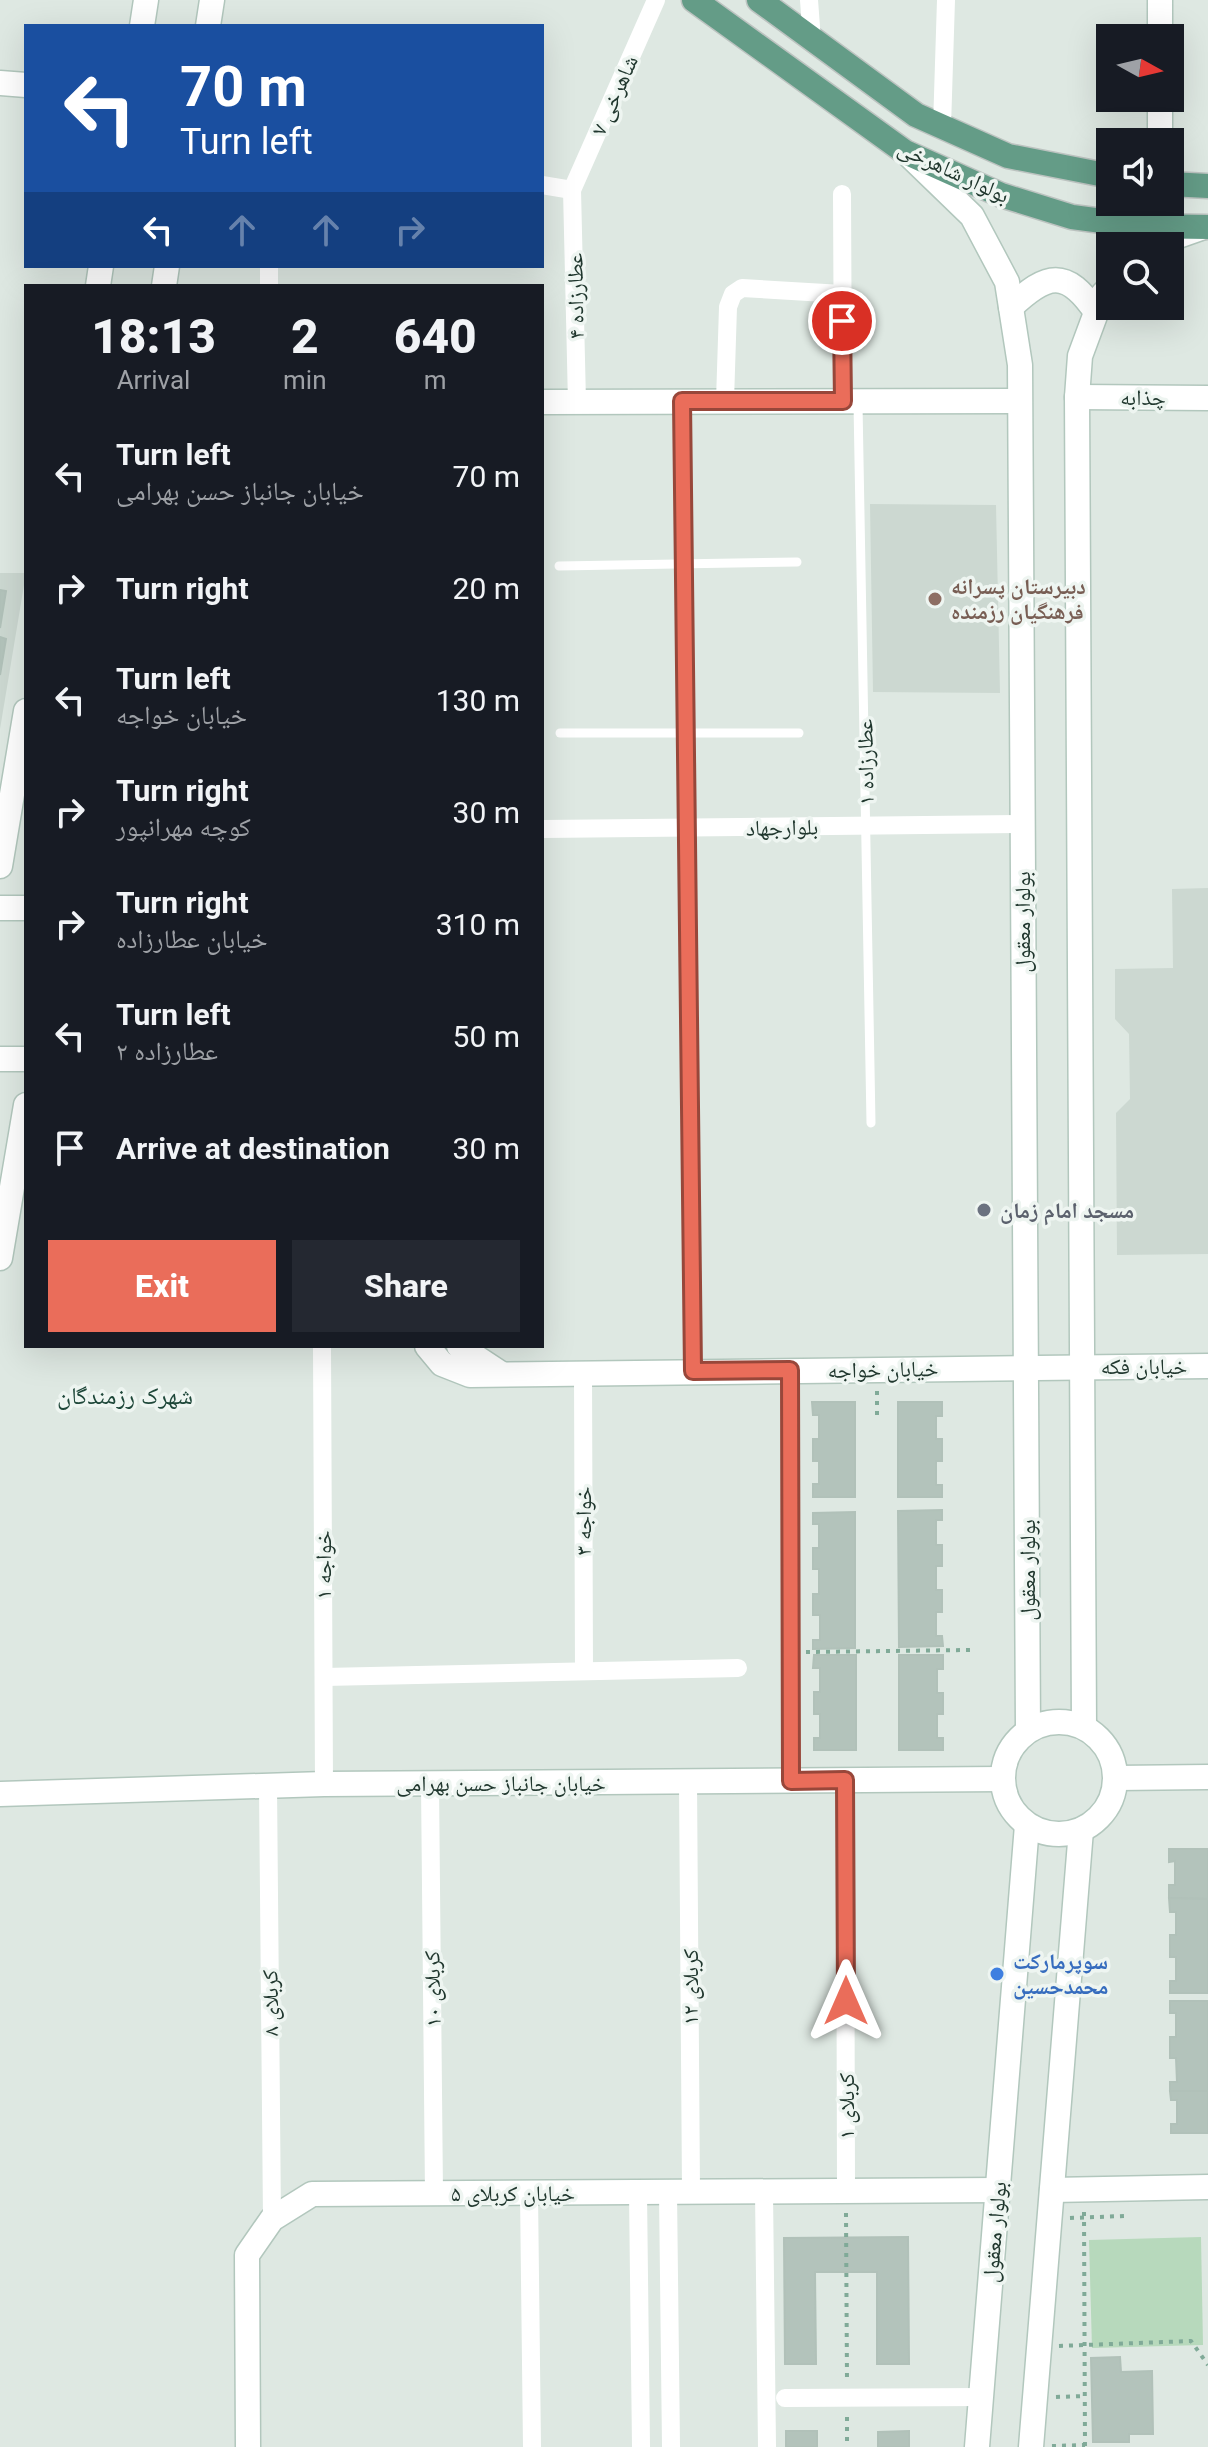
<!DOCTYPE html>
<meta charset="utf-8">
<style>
:root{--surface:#171b24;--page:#242831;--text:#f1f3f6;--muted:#9ea1a6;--accent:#ea6d5a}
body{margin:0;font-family:Roboto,"Noto Naskh Arabic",sans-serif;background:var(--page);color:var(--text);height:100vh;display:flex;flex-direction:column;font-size:30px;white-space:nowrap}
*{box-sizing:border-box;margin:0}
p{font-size:26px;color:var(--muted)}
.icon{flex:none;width:44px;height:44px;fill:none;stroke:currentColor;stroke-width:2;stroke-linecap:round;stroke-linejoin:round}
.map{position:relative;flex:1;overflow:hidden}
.sheet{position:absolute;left:24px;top:284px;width:520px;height:1064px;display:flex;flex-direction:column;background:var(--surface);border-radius:0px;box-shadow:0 8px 32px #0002}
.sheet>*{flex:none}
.hud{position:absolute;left:24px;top:24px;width:520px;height:244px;border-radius:0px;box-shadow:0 8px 32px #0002;background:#1a4fa0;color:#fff;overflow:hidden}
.needle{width:52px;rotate:98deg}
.tools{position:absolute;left:1096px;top:24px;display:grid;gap:16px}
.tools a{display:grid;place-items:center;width:88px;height:88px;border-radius:0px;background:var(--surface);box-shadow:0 8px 32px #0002;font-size:40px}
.pin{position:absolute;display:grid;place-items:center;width:68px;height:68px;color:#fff;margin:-34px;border:4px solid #fff;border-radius:50%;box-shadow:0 2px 8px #0007}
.me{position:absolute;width:88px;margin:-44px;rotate:0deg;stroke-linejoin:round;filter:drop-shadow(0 0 6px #0008)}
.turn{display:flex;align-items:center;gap:28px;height:168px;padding:0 24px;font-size:36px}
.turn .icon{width:104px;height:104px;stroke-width:2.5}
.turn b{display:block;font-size:56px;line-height:68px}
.lanes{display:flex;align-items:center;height:76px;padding:0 24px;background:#0003;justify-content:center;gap:40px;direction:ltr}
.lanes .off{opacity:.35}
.eta{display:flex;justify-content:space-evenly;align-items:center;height:136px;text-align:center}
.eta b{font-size:48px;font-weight:800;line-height:56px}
.primary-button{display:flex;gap:16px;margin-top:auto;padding:16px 24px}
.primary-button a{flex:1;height:92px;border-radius:0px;background:var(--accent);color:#fff;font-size:32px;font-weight:800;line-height:92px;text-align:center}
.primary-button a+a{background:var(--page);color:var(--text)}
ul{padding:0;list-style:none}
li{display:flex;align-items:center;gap:24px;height:112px;padding:0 24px}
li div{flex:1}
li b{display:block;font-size:30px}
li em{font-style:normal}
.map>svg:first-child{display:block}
</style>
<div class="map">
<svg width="1208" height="2447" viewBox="0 0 1208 2447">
<rect width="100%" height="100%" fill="#dee8e2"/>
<g fill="#ccd8d1">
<path d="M870,504L996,505L1000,693L873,692Z"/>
<path d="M0,573H26L0,729Z"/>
<path d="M1208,888V1254L1117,1255L1116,1113L1130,1099L1129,1034L1115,1019V969L1173,968L1172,889Z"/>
</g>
<path fill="#b7d9bc" d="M1201,2237L1203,2345L1092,2348L1089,2240Z"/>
<g fill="#b3c3bb" stroke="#b1c1b9" stroke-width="2">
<path d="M0,590L6,591L0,628Z"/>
<path d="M0,637L6,639L0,675Z"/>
<path d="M812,1402H855V1497H813V1484H819V1461H813V1439H819V1415H813Z"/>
<path d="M898,1402H942V1416H936V1439H942V1461H936V1485H942V1497H898Z"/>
<path d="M942,1510V1520H936V1545H942V1566H936V1590H942V1612H936V1636H942L943,1646L899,1647L898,1511Z"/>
<path d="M855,1512V1648L813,1649V1640H820V1615H813V1594H819V1569H813V1548H819V1524H813V1513Z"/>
<path d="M814,1655H856V1750H814V1738H820V1714H814V1692H820V1668H813Z"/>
<path d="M899,1655H943V1669H937V1693H943V1714H937V1738H943V1750H899Z"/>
<path d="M1169,1849H1208V1899L1169,1898V1885H1175V1861L1169,1862Z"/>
<path d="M1169,1898L1208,1899V1993H1170V1981H1176V1957H1170V1935H1176V1912H1170Z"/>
<path d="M1170,2001H1208V2091H1170V2082H1177L1176,2058H1170V2037H1176V2013H1170Z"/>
<path d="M1170,2091H1208V2133H1171V2124H1177V2100H1171Z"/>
<path d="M908,2237L909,2364H877V2272H815L816,2364H785L784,2238Z"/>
<path d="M1120,2357L1121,2372L1152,2371L1153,2434H1129V2442H1093L1091,2358Z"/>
<rect x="786" y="2431" width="31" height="16"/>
<path d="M909,2431V2447H878V2432Z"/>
</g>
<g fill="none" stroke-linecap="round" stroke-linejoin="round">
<defs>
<g id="secondary">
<path d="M142,26L146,0"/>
<path d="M208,26L212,0"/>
<path d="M1160,38V0"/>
<path d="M0,83L26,85"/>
<path d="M1160,142V98"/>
<path d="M910,156L972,216L1007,282L1020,365L1028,1730"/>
<path d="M1150,246L1201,228"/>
<path d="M98,286L101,266"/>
<path d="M164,286L167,266"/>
<path d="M1011,307C1047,273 1066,268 1096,312"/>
<path d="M1077,397L1208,398"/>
<path d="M542,402L1019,401"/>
<path d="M0,866L26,711"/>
<path d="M0,908H26"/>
<path d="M0,1059H26"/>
<path d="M0,1258L26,1105"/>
<path d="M427,1346L442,1364L470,1375L1208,1366"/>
<path d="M459,1346L500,1373"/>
<circle cx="1059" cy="1778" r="56"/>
<path d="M1084,1727L1077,397L1080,356L1103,294L1110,287"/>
<path d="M1116,1778L1208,1777"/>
<path d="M0,1794L324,1784L1002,1779"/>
<path d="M1052,2190L1208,2187"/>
<path d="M248,2447L247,2255L272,2219L312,2194L998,2190"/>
<path d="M977,2447L1027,1825"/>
<path d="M1031,2447L1081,1830"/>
</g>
<g id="primary">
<path d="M694,0L905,152L1001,195L1072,217L1140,226L1208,227"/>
<path d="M759,0L916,115L1008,156L1110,176"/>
<path d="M1170,184L1208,186"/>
</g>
</defs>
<use href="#secondary" stroke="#b2c7bd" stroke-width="27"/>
<use href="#primary" stroke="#bcc3c0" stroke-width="27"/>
<g stroke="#80aa98" stroke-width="4" stroke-dasharray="4 6" stroke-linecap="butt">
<path d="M877,1415V1391"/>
<path d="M806,1652L970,1650"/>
<path d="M1084,2212L1085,2447"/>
<path d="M846,2213L847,2381"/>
<path d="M1070,2218L1124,2216"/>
<path d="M1059,2346L1191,2341L1208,2365"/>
<path d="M1056,2397L1085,2396"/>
<path d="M847,2417V2447"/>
<path d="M1052,2446L1085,2445"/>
</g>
<g stroke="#fff" stroke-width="9">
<path d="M858,404L871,1123"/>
<path d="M559,566L797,562"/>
<path d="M560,733H799"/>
<path d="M790,1373L791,1778"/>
</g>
<g stroke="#fff" stroke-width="18">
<path d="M809,0L812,40"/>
<path d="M942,127L946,0"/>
<path d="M542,185L572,190"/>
<path d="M842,194L843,401"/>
<path d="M269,286V266"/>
<path d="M682,401L693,1371"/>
<path d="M725,401L728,307L733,294L742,288L842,294"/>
<path d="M577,402L572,190L656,0"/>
<path d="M542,829L1022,824"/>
<path d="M322,1346L324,1784"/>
<path d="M583,1372L584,1671"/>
<path d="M324,1677L738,1668"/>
<path d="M845,1780L846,2191"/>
<path d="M688,1781L691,2192"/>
<path d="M430,1784L434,2194"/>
<path d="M268,1786L272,2219"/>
<path d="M638,2192L641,2447"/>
<path d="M668,2192L671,2447"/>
<path d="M764,2192L767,2447"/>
<path d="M529,2193L532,2447"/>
<path d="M785,2398L981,2397"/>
</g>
<use href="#secondary" stroke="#fff" stroke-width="24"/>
<use href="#primary" stroke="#649c87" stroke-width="24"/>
</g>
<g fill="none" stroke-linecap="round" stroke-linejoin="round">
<defs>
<path id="route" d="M842,321L843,401H682L693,1371L790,1370L791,1781L845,1780L846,2001"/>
</defs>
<use href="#route" stroke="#98473a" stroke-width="20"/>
<use href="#route" stroke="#ea6d5a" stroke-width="14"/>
</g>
<circle fill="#8d6e63" stroke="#eef5f1" stroke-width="3" cx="935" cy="599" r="8"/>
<circle fill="#6b7280" stroke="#eef5f1" stroke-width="3" cx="984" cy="1210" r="8"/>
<circle fill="#3f7fe0" stroke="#eef5f1" stroke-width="3" cx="997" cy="1974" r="8"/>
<g text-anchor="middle" stroke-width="7" stroke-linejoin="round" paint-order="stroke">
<g font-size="22" fill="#20372e" stroke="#eef5f1">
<text transform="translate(614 95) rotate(-66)" y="8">شاهرخی ۷</text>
<text transform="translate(954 171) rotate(25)" y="8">بولوار شاهرخی</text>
<text transform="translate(575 296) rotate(-91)" y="8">عطارزاده ۴</text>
<text x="1143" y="405">چذابه</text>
<text transform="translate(865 762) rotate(-91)" y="8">عطارزاده ۱</text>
<text transform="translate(782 827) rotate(-1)" y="8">بلوارجهاد</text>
<text transform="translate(1022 922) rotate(-90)" y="8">بولوار معقول</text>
<text x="1144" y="1374">خیابان فکه</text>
<text transform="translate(883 1369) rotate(-1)" y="8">خیابان خواجه</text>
<text transform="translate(583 1521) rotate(-90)" y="8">خواجه ۳</text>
<text transform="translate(323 1565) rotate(-90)" y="8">خواجه ۱</text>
<text transform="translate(1027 1570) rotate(-90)" y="8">بولوار معقول</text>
<text x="501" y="1791">خیابان جانباز حسن بهرامی</text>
<text transform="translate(690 1987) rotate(-90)" y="8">کربلای ۱۲</text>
<text transform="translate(432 1989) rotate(-91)" y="8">کربلای ۱۰</text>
<text transform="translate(270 2003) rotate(-91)" y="8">کربلای ۸</text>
<text transform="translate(846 2106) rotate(-90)" y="8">کربلای ۱</text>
<text x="513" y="2201">خیابان کربلای ۵</text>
<text transform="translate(994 2232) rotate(-85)" y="8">بولوار معقول</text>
</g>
<g font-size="22" font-weight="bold" fill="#785e54" stroke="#eef5f1" text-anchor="start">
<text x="951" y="594">دبیرستان پسرانه<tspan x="951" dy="25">فرهنگیان رزمنده</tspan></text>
</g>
<g font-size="22" font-weight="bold" fill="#5b616d" stroke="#eef5f1" text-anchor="start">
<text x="1000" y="1218">مسجد امام زمان</text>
</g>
<g font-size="22" font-weight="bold" fill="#366cbe" stroke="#eef5f1" text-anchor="start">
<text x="1013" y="1969">سوپرمارکت<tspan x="1013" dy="25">محمدحسین</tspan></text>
</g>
<g font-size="24" fill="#1e4739" stroke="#eef5f1">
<text x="125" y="1404">شهرک رزمندگان</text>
</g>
</g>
</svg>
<div class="tools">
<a><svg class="needle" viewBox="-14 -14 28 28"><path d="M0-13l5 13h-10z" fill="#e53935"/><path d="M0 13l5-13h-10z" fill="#9ea1a6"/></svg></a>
<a><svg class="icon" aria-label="sound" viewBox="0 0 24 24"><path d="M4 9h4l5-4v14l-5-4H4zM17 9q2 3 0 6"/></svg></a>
<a><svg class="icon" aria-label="search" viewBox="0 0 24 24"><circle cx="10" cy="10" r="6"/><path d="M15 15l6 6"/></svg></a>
</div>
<div class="pin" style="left:842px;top:321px;background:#d93025"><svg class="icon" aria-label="arrive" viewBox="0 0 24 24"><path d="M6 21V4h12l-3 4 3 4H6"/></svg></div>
<svg class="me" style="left:846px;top:2001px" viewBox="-20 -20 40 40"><path d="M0-17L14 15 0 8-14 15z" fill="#ea6d5a" stroke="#fff" stroke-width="4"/></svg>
<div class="hud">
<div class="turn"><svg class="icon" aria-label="left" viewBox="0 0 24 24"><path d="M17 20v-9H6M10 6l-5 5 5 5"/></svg><div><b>70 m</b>Turn left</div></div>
<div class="lanes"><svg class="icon" aria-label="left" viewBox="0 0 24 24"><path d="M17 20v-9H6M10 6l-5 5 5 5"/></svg><svg class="icon off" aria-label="ahead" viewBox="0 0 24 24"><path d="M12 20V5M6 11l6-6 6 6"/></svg><svg class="icon off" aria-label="ahead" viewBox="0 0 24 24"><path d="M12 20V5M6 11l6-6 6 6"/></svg><svg class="icon off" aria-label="right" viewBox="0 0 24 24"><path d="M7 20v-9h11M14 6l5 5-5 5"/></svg></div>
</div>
<section class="sheet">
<div class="eta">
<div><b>18:13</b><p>Arrival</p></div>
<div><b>2</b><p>min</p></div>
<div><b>640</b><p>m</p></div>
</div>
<ul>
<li><svg class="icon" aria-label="left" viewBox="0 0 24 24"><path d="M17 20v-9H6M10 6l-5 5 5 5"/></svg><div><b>Turn left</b><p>خیابان جانباز حسن بهرامی</p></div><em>70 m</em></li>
<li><svg class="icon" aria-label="right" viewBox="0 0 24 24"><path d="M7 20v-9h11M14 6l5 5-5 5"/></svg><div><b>Turn right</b></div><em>20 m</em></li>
<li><svg class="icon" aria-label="left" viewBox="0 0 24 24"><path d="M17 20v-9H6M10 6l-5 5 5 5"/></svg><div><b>Turn left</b><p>خیابان خواجه</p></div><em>130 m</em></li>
<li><svg class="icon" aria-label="right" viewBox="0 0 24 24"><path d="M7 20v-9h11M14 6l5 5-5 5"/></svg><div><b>Turn right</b><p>کوچه مهرانپور</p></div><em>30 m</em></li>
<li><svg class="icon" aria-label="right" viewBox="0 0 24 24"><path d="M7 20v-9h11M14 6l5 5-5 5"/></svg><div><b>Turn right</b><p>خیابان عطارزاده</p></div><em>310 m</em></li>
<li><svg class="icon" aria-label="left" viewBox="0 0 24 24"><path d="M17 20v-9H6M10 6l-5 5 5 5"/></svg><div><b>Turn left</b><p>عطارزاده ۲</p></div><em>50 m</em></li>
<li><svg class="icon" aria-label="arrive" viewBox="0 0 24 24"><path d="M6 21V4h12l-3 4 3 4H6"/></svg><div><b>Arrive at destination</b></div><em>30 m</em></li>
</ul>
<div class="primary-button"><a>Exit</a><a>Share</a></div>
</section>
</div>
